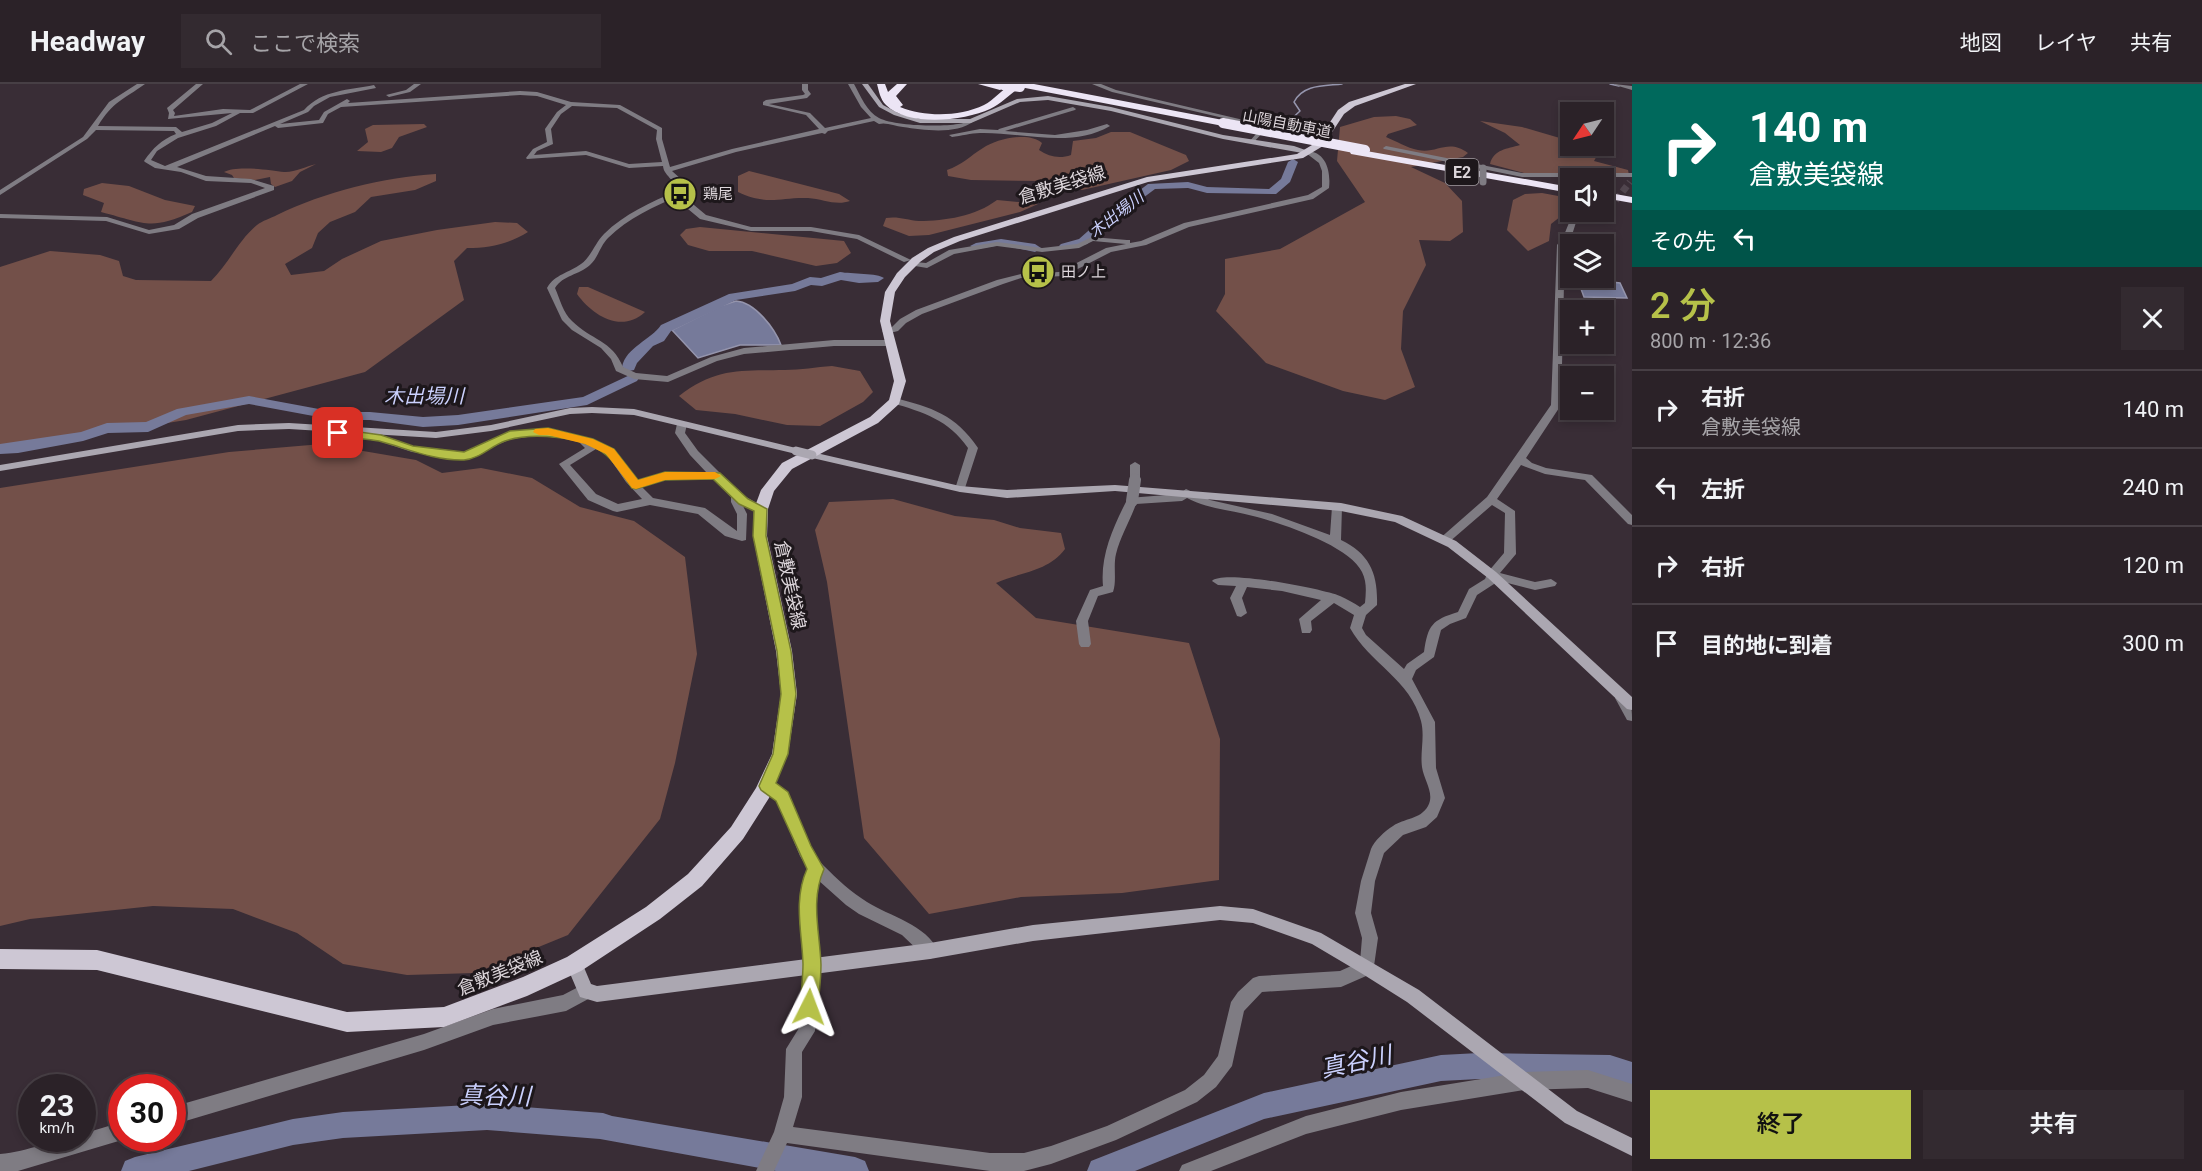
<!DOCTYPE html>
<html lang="ja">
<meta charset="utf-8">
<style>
:root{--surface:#2b2228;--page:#332a30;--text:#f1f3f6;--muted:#a6a4a8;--line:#473f45;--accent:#b6c149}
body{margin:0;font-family:Roboto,"Noto Sans JP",sans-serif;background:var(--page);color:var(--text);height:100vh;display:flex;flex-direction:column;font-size:22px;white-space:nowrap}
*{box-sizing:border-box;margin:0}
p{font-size:20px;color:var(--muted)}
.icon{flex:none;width:33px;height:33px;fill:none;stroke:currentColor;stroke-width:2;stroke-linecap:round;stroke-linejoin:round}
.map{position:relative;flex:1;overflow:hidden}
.drawer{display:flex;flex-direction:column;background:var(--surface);width:570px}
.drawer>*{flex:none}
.top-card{background:#00695c;color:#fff;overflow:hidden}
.needle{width:39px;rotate:235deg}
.buttons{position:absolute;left:1560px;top:18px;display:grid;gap:12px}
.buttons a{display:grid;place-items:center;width:54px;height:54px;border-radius:0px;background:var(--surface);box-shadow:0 3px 9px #0003,0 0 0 2px var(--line);font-size:30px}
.speed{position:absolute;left:18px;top:990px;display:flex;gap:12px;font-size:30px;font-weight:700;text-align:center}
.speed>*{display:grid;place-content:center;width:78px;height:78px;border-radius:50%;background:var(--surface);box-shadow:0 3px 9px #0003,0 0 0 2px var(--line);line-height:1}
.speed small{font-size:15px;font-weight:400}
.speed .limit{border:9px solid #d22;background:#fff;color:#111}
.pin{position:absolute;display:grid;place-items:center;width:51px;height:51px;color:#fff;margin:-26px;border-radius:12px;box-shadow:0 3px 9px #0006}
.me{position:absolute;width:66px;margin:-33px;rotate:3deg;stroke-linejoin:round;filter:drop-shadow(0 0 4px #0008)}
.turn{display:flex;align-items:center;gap:21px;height:126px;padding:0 18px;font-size:27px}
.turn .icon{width:78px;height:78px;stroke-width:2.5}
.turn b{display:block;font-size:42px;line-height:51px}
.then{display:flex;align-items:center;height:57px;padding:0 18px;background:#0003;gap:12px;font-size:22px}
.round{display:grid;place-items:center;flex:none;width:63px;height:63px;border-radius:0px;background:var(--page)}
.headline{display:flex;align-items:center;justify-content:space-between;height:102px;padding:0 18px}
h1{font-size:36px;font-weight:600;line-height:45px;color:var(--accent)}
.button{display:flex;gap:12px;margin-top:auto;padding:12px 18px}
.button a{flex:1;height:69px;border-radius:0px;background:var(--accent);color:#111;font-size:24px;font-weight:600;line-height:69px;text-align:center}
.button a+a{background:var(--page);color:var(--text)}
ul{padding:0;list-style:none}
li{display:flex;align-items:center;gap:18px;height:78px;padding:0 18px;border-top:2px solid var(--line)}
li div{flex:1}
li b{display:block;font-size:22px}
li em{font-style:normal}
header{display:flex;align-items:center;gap:36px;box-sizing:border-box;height:84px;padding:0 30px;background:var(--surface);border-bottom:2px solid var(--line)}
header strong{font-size:28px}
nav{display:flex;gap:33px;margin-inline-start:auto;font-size:21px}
.search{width:420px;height:54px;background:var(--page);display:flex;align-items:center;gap:15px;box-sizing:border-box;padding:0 21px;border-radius:0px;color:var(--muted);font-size:22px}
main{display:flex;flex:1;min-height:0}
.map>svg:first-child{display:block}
</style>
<header>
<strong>Headway</strong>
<div class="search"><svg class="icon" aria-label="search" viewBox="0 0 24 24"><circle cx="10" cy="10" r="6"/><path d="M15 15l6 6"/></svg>ここで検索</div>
<nav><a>地図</a><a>レイヤ</a><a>共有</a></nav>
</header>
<main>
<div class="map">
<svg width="1632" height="1087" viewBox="0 0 1632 1087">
<rect width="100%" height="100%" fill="#392d36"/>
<g fill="#735049">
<path d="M1396,32L1410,35L1417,41L1388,50L1386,53C1396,57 1407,64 1418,66C1437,70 1448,54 1468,69L1463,73L1411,83L1445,99L1462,117L1463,148L1450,157L1419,156L1426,181L1403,227L1401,265L1415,303L1385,316L1343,307L1266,279L1216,227L1225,210V175L1280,165L1365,118L1337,77L1340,43L1374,33Z"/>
<path d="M1480,37L1522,43L1570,57V62H1582L1583,64L1599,68L1594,77L1628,86L1629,91L1524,89L1490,80C1494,65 1507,65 1520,61L1505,49Z"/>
<path d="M424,40L427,43L399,53L392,64L381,68L357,67L368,58L365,45L373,41Z"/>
<path d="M1111,48H1130L1186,71L1189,77L1171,86L1082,106L1043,97L971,96L948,92L947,86C962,81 970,72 983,64C996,55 1029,47 1042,59L1039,66C1049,73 1060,75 1071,71L1073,57L1096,54Z"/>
<path d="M316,80L300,88L292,97L275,103L271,100L270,93L255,96L234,94L232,91L224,88C236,81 269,86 284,88C293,89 307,82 316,80Z"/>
<path d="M749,87L839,110L850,117C836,122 823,115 808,114C779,113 768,122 738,108V92Z"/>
<path d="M436,90V97L415,106L371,113L355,128L330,138L318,149L312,164L285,180L291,191L324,187L342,175L381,157L437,146L495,138L517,139L528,148C508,160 490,164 467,164L454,177L464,216L365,288L186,336L0,366V183L50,167L100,171L119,177L123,192L136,196L211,197C229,179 238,157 257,141C262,137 271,134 277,131C324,108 384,93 436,90Z"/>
<path d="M102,99L129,102L165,116L195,122L192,128C150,147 144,139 101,128L104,119L83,111L84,105Z"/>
<path d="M1542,109L1569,114L1570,125L1551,140L1549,157L1528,167L1507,146L1513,116L1525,110Z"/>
<path d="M997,116L1038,120L1020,128L929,151L909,152L883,142L886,134C898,132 907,136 919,137C945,137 976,132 997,116Z"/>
<path d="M700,143L844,157L851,169L837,179L816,182L752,167H709L688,161L680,151L686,145Z"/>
<path d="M579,203H588L645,228C621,250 592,231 577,210Z"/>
<path d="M832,282L860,287L873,308L863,318L820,342L787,341L735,330L696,326L679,312C716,283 742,287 785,286C801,286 816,283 832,282Z"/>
<path d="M322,360L416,376L442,389L481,384L532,394L580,423L634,437L685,473L697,570L675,679L660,735L568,851L475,889L407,891L343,880L297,849L233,825L153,822L30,835L0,842V404L229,368Z"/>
<path d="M893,415L955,432L994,436L1020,444L1061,449L1065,465C1048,488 1020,488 996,499L1036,534L1189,559L1220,655L1219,796L1122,809L1021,813L929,830L864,754L827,498L815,446L829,418Z"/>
</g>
<g fill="#767a9a" stroke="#9595ad" stroke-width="1.5">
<path d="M1577,194L1620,199L1627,214L1584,213Z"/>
<path d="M736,217C755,218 775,245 781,261H740L698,274L672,246L720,222Z"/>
</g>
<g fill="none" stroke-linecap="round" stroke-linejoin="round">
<g stroke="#9595ad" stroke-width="1.5">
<path d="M1610,0L1619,2"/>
<path d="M1288,48L1285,41L1300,27L1294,18C1303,0 1325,2 1342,0"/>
</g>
<g fill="#767a9a" fill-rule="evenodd">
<path d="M1293,75L1298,78L1290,98L1276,110L1207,109L1188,104L1155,105L1112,137L1087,160L1065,165L1059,162L1061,160L1079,155L1104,133L1148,100L1188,98L1207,103L1269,105L1281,95L1288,78Z"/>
<path d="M1001,155L1035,160L1041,164L1035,168L1001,161L976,165L970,162L976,159Z"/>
<path d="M840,188C851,190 878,189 884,194L878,198L859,199L841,196L822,202L811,201L795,207L736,216L671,247L664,257L653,262L637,279L634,286L629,287L622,283C626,263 651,256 661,241L729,210L792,200L810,193L821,194Z"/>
<path d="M632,290L637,291L639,294L637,297L587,321L458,341L423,343L370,336H335L249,320L186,331L148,348L108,349L83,357L18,369L0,370V360L81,348L107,339L146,338L177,325L249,312L335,328H370L423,333L458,331L583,313Z"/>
<path d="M1479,969L1610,971L1632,978V1004L1610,997L1479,995L1441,997L1264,1035L1135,1087H1087L1091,1077L1264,1009L1441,971Z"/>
<path d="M487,1020L603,1029L612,1032L855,1073L865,1077L869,1087H776L600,1055L487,1046L343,1054L293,1061L189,1087H121L125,1077L135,1073L293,1035L343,1028Z"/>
</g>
<path stroke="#51464f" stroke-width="7" stroke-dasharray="7 4" stroke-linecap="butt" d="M1609,125L1630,98"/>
<g fill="#7f7c83" fill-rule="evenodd">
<path d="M137,0H145C123,16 113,17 98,42L176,43L182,48L212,39L232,29L168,35L169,29L167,24L196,0H203L173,26L175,29L174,32L223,25L250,26L300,0H308L253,29H240L216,42L178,54L157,67L151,76L165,82L304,26C322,6 349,6 374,1L376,4L330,13L314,22L308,28L280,40L319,36L324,28L347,15L350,17L348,19L520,7L537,8L571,18L620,21L662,44V55L670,83L732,65L819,45L806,31L763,21V18L766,16L803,11L805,10L802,6V0H808V6L811,10L807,14L769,20L810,29L825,44L871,34L861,23L848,0H854C860,11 867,28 879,34C894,42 941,43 958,40C963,40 967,37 971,35L974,37C956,51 924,46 903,43C895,42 886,38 879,40L874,37L828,47L825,50L822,49L736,68L672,87L682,96L685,108L694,121L706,131L751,143H811L859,151L911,176L904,178L857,155L811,147H751L700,135L688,125L680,111C654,123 628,134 608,154C600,162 598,174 590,181C579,191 563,191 555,204C560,215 563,229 572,237C591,256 612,256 623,283L636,289L667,292L711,273L744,264L834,256H890L894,259L890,262H834L744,270L717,277L668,298L634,295L616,287L611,275L601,264L572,246L562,236L547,204C555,190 569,189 581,180C591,173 595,159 604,150C624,130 651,118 677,107C674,94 664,92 663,82L629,84L586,71L527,75L526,74L533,65L547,58L545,45L557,28L566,21L537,12L520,11L341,23L328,30L323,39L278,44L275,42L177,83L206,92L251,95L274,102V106L198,134L179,145L149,150L106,137L0,134V130L107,133L149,146L174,141L192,130L265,104L251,99L206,97L181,88L155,84L145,78L144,77C153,64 161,56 176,50L174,47L96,46L87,55L0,111V106L83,53L109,18ZM572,22L617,24L657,46L656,55L662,78L629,80L586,67L534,71L537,67L553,60L551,45L561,30Z"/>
<path d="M414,0H421L410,8L389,13L386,11L406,6Z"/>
<path d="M1092,0H1101L1116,6L1269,42L1252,60L1249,58L1262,43L1112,8Z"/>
<path d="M1614,0L1632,2V6L1615,1Z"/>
<path d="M1073,23L1076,25L1075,26L1005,47L1055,51L1087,46L1107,40L1110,42C1071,65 1023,48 980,49C971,49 961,52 952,53L949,51L980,45L998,46L999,45Z"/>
<path d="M1386,62L1522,89H1632V93H1522L1384,65L1383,64Z"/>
<path d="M1306,67C1326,67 1331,87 1329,104L1313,115L1189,143L1146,161L1111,168L1064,192L1021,194L1003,200L922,230L906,239L898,247L886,250L882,247L892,243L900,235L916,226L997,196L1021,190L1059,188L1106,164L1126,160L1093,157L1079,164L1042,168L997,162L954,170L927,184L915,182V178L926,179L949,166L997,158L1042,164L1077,160L1092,153L1127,156H1130V159L1141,157L1184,139L1308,111L1322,103V87L1319,79L1306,69Z"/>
<path d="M1606,123L1613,125L1609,131L1578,132L1572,151L1565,161L1561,321L1526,374L1532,379L1546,384L1592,391L1632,431V441L1628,440L1585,396L1545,390L1521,381L1497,415L1515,427L1516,470L1500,489L1535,498L1551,495L1557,499L1555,502L1535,506L1496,496L1494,500L1477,511L1466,534L1450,540L1441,546L1434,573L1416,586L1412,595L1435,638L1436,684L1445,714L1437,733L1426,743L1403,751L1384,769L1375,797L1371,829L1378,854L1373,889L1341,903L1262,908L1244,927L1232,982L1216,1003L1197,1018L1116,1056L1051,1080L1024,1087H990L787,1059L774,1087H756L774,1048L784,1013L786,965L799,944L804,881L799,823L804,794L808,785L800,772L777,717L762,706L760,702L762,698L767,696C803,709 798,758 824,782C837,795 851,808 867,818C889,832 927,841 938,867L936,872L930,875L924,872L902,851L859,830L846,821L818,796L815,823L820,881L815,947L802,968V1013L793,1043L990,1069H1024L1051,1062L1107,1042L1185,1006L1204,991L1218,972L1231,918L1238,908L1253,894L1259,892L1340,887L1360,878L1362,854L1355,829L1361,797L1371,765C1374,757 1385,747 1393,742C1404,734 1420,736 1428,722C1435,709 1424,697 1422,683C1420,668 1425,652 1421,637C1411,596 1369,579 1350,544L1354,531L1334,519L1311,537L1312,546L1310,549H1302L1299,535L1321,516L1282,507L1247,503L1242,514L1247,529L1241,533L1237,532L1230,514L1236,502L1218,501L1212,497C1222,485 1323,505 1340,512C1347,515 1354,519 1360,523L1365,519C1366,508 1367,498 1362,488C1350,462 1281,439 1253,432C1231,426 1208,425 1187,414L1182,417L1136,420C1130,437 1120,453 1116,470C1113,482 1117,497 1113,508L1098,512L1088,537L1091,560L1089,563H1081L1079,560L1076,537L1090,506L1103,502C1100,471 1114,441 1128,414L1179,410L1186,405L1210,416L1272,430L1330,451L1332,423L1337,419L1342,423L1341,456C1370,470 1378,490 1377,521L1366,531L1362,544L1366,551L1404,585L1407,580L1424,568C1428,541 1432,536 1458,528L1469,505L1485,495L1488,488L1504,469L1505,429L1492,421L1448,459H1440L1438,456L1487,413L1551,321L1557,161L1564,151L1573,129L1604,128Z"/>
<path d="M895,314C931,323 956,331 978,364L964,407L960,408L955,405L968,364C949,336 923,328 892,319L890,317Z"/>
<path d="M682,337L687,340L685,349L698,367L740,409L766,425L761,429L742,420L747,430L746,456L742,457L725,452L698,430L650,421L617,428L613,427L588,416L559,380L585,364L579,358L548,350L516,353L464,375L412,368L379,357L316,347L311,344L316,341L381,351L413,362L463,369L511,348L548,344L593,356L614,365L637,397L665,389L706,388L690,371L675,349L677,340ZM596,365L606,369L626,398L642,415L618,420L596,410L570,381ZM713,394L731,413V418L737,430V447L705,424L653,414L642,403L665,395Z"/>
<path d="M1135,378L1140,381V394L1135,397L1130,394V381Z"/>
<path d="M1621,609C1632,613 1632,627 1632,637L1627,636L1615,614L1616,610Z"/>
<path d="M586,899L592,901L594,907L592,913L566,927L493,941L424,966L172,1041V1023L424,950L493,925L563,911Z"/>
<path d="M1588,986L1632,1000V1018L1588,1004L1524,1006L1401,1026L1306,1050L1211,1087H1179L1182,1081L1306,1032L1401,1008L1524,988Z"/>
<path d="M122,1038V1054H125L122,1056L18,1087H0V1070C28,1068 54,1054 82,1054V1050Z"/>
</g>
<g fill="#aba7b1" fill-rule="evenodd">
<path d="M862,0H868L883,21L898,29L920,35H970L1017,15L1048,12L1111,23L1223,51L1294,62L1311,68L1308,70L1223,55L1111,27L1048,16L1020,18L971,39H920L894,31L879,23Z"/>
<path d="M592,323L634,325L796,364L801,367L796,370L634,331L592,329L570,330L491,347L436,354L289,345L238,347L0,387V381L238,341L289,339L436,348L491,341L570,324Z"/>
<path d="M812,368L960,402L1007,406L1115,401L1341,419L1402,432L1456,457L1496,488L1632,613V626L1627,625L1488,494L1448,463L1395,438L1341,427L1115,407L1007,414L960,408L808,373L807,371Z"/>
<path d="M1220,822L1253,825L1321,849L1419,906L1577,1027L1632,1054V1072L1565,1039L1407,918L1361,889L1312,860L1253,839L1220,836L1033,857L930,875L597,918L580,913L566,880L568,874L574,872L580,874L591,900L597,902L930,859L1033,841Z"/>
</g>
<path fill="#cdc7d4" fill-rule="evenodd" d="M1405,0H1416L1355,22L1344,30L1323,62L1303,74L1148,98L960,157L934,168L920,178L905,193L895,208L890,237L906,297L899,320L878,339L792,385L774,407L768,425L767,452L792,567L797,610L788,670L769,714L743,755L702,802L660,835L581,887L527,912L444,943L347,948L97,886L0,885V865L97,866L347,928L444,923L523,893L567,873L646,823L688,790L731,743L756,704L772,670L781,610L776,567L753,452L754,425L761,406L782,379L870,333L889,316L894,297L880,237L885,208L897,189L912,174L928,164L954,153L1147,93L1297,70L1317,58L1338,26L1349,18Z"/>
<g fill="#ece5f5" fill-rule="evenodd">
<path d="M877,0H885L888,8L897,0H907L896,12L903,21L900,23C925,33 959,33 984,21C994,16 1001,6 1011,1C1017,0 1027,0 1034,0L1223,36L1228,39L1223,42L1020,3C1010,10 1001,20 990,25C964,37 908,43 886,21C880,15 879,7 877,0Z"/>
<path d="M978,0H998L1005,3L1000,6Z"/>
<path d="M1355,65L1570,103V109L1351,70L1350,68Z"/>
<path d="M1604,108L1632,113V119L1604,114Z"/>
</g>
<path stroke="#7f7c83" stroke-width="7" d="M1483,84V98"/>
<path stroke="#7f7c83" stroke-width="9" d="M1135,398V394"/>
<path stroke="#7f7c83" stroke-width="12" d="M1132,417L1135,396"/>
<path stroke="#aba7b1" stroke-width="9" d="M796,367L812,371"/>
<g stroke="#ece5f5" stroke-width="10">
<path d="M1003,1L1020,3"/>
<path d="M1223,39L1365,66"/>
</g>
</g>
<path fill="#b6c149" stroke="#767d2f" stroke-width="1.5" d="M548,344L593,355L614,365L638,396L665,388L720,389L748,415L767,425L766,452L791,567L796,610L788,670L776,699L788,708L811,762L824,785C810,817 820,848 821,881C821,895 819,909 818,923L816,930L809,932L803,930L800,923C801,909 803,894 803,880C802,848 793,816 807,785L776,717L761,706L759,702L773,670L781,610L777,567L753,452L754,427L739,420L713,395L665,396L636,405L632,404C624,393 616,379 606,371C585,352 531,348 505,357C491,362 479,375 464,376C434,377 406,364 379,357C365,355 351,354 338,352L332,349L338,345L381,351L413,362L464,368L510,347Z"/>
<path fill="#f59e0b" d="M548,344L593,355L614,365L638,396L665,388H715L721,392L715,395L665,396L636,405L632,404L606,370L585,360L548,351H539L533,348L535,345Z"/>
<defs>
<symbol id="bus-disc" viewBox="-11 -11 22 22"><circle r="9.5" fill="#b6c149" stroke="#1d171b"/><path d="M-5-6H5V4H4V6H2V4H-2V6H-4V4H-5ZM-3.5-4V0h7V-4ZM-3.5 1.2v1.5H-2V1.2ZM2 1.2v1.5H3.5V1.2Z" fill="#111"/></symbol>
</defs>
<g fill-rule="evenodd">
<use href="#bus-disc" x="661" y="91" width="38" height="38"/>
<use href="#bus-disc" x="1019" y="169" width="38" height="38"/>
</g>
<g text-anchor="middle" stroke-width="6" stroke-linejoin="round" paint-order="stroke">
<g font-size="15" fill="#dcd5da" stroke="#1d171b">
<text transform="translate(1287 40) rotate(11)" y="5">山陽自動車道</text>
</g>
<g font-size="15" fill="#dcd5da" stroke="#1d171b" text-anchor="start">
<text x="703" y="115">鶏尾</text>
<text x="1061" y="193">田ノ上</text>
</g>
<rect fill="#1d171b" stroke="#a39ca1" stroke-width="1.5" x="1445.5" y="75" width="33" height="26" rx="4.5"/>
<g font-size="16" font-weight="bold" fill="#dcd5da">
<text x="1462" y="94">E2</text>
</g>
<g font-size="16" font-style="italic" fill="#cbd1fe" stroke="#1d171b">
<text transform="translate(1116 130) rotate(-38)" y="6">木出場川</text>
</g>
<g font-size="18" fill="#dcd5da" stroke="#1d171b">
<text transform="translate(1062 101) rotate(-17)" y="6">倉敷美袋線</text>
<text transform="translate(790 501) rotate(78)" y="6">倉敷美袋線</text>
<text transform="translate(500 889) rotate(-22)" y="6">倉敷美袋線</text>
</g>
<g font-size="20" font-style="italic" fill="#cbd1fe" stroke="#1d171b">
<text x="424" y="319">木出場川</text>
</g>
<g font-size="24" font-style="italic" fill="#cbd1fe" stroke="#1d171b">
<text transform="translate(1356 978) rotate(-12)" y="8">真谷川</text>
<text transform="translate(495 1012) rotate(1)" y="8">真谷川</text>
</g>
</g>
</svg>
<div class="buttons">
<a><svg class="needle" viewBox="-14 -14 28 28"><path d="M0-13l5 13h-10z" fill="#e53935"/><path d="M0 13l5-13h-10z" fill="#a6a4a8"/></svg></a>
<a><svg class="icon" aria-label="sound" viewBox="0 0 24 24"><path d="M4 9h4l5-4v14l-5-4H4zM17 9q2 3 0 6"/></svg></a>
<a><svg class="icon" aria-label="layers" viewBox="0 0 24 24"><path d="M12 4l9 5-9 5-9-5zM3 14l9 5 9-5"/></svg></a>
<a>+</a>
<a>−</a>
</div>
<div class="speed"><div>23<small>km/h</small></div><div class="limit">30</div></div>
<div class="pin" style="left:338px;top:349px;background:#d93025"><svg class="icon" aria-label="arrive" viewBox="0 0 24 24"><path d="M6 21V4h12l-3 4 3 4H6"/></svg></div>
<svg class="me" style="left:809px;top:923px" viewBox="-20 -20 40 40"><path d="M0-17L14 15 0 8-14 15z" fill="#b6c149" stroke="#fff" stroke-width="4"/></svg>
</div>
<section class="drawer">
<div class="top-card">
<div class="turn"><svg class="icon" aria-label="right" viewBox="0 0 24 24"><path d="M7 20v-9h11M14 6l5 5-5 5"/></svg><div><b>140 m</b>倉敷美袋線</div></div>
<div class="then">その先<svg class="icon" aria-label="left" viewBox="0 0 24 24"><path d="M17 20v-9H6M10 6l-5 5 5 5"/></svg></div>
</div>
<div class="headline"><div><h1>2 分</h1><p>800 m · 12:36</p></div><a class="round"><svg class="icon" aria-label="close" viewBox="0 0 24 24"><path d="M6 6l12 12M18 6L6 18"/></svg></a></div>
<ul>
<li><svg class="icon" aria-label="right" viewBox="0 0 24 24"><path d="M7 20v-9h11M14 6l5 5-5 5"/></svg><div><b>右折</b><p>倉敷美袋線</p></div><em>140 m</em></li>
<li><svg class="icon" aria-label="left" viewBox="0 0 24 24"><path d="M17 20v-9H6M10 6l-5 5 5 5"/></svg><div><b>左折</b></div><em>240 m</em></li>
<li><svg class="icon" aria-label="right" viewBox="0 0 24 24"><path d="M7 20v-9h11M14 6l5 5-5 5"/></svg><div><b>右折</b></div><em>120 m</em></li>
<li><svg class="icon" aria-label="arrive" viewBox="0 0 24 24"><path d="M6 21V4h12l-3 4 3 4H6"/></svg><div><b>目的地に到着</b></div><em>300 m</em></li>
</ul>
<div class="button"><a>終了</a><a>共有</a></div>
</section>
</main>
